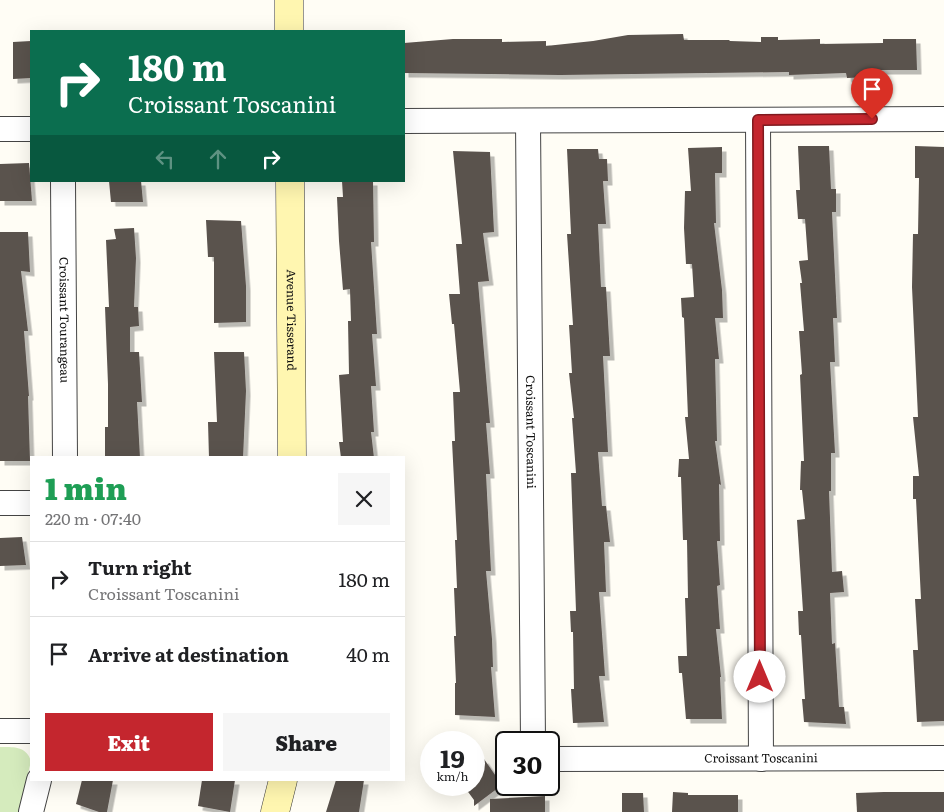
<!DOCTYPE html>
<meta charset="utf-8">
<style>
:root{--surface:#fff;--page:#f6f6f6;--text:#202124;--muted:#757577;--line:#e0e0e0;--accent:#c4262e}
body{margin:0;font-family:Literata,serif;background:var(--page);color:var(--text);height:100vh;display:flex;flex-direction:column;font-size:19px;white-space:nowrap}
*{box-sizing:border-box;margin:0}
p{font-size:16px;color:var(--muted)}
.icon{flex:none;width:28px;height:28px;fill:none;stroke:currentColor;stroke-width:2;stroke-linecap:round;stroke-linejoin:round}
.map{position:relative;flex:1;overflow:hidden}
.drawer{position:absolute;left:30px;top:456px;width:375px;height:325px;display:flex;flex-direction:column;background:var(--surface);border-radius:0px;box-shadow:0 5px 20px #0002}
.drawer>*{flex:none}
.guide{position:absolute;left:30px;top:30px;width:375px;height:152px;border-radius:0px;box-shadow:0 5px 20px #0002;background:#0b6e4f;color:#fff;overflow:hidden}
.speed{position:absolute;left:420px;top:731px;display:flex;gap:10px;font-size:25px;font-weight:700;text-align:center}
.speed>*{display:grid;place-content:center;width:65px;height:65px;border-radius:50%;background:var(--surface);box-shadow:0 5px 20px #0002;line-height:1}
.speed small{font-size:12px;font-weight:400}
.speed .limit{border:2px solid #111;border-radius:8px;background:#fff;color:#111}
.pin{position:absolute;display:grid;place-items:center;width:42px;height:42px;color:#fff;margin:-51px -21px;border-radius:50% 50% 50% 0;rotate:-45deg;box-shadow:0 0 5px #0007}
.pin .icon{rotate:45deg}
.me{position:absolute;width:55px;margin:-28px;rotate:0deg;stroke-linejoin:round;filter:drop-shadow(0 0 4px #0008)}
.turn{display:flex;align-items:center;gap:18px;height:105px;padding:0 15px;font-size:22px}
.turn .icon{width:65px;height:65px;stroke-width:2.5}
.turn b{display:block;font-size:35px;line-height:42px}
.lanes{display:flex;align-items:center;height:48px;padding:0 15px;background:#0003;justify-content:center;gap:25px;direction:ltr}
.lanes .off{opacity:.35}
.round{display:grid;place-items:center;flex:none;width:52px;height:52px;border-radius:0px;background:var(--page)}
.summary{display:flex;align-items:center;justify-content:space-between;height:85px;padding:0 15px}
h1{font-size:30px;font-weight:800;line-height:38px;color:#1e9e55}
.cta{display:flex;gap:10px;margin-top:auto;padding:10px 15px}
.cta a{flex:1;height:58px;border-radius:0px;background:var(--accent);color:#fff;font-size:20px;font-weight:800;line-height:58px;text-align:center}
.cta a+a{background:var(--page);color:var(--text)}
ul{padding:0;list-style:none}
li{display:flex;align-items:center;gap:15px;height:75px;padding:0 15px;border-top:1px solid var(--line)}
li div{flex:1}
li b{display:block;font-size:19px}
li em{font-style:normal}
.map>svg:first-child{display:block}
</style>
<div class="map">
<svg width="944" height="812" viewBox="0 0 944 812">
<defs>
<filter id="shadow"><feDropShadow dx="4.5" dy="4.5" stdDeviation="0" flood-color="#0004"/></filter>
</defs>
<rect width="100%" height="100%" fill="#fffdf5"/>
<path fill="#d5ebbd" d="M0,747C14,747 26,746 31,761L19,812H0Z"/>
<g fill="#5a524d" filter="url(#shadow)">
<path d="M683,34L684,40H729L730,41L761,42V37H778V40L820,39V44L883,43V39H916L917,70H869L870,77L847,78L846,73L789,75V72L560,75L404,73V43L453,39H502V42L546,41V46L593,41L628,35Z"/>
<path d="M31,41V78L13,79V42Z"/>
<path d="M798,146H829L831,189H836V212H832L837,318H833L835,362H830L835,453H831V491H829L832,572L842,571L844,592L830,593L832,644L835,643L839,707H844L846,724L804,722L802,699H805L801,635H799L798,611H803L797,520L805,519L802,490H800L801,461H804L800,375L802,374L799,331H804L800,283H802L799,261L808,260L805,219H798L796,190H800Z"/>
<path d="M915,146L944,147V721L917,722L913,650H918L915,599H921L916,499H913V476H919L913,417H918L912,287L913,234H918L919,178H915Z"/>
<path d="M722,147V173H715L716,223H714L722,290L723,318H715L719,359H715L717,441H715L721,485L719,484L720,541H717L720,585L717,586L720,629H716L721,677H720L722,719H686L682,673H679L678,656H687L685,598H688L687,540H683L681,477H678L679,459H689L685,417H688L684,318L682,317L681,298L694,297L692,264H686L684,228L685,191H691L688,148Z"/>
<path d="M567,149H598L599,159H607L608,181H603L606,224H598L601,287H606L610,356H603L608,452H598L602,506H606L610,542H604L606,592H599L605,676H599L604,722L573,723L571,689H574L573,632H571L570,611H576L571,473H576L572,418H574L569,373H572L569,325H573L567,234H571Z"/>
<path d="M453,151L490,152L494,232L483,233L489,281L478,282L490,423H486L490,474H486L491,571H486L492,639L493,667H491L495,717L455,715V683H456L454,636H456L454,588H457L455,540H457L452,441H455L453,392H460L454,324H452L449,294H460L456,244H462Z"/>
<path d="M29,163L32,201H0V164Z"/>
<path d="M109,181H141L143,202H111Z"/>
<path d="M342,181H373L374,242H371L377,334H372L376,386H371L374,432H371L374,458H341L339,442H343L339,375L349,374L348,321H351L350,289L343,290L339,241L337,197H343Z"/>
<path d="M206,220L241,221L246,286V322L214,323V257H208Z"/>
<path d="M134,228L136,258L134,307H138L139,326L130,327V352H139L142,402H137L140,458H105V427H108V384L105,307H109L106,240L116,239L114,229Z"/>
<path d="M0,232H28L30,272L21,271L28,331H24L29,396H28L30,461H0Z"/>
<path d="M214,352H244L246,391L243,458H209L208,422H217Z"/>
<path d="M22,537L26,565L0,566V538Z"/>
<path d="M484,759L502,785L474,806V800L463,785H474V765Z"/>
<path d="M82,780H113L107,812H99L76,804Z"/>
<path d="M202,780H235L230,812L198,806Z"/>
<path d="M336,780H364L359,812H326Z"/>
<path d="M673,792L688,793V795H738V812H672Z"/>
<path d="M884,792H944V812H857L856,793Z"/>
<path d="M622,793H643L644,812H622Z"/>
<path d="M545,796V812H490V799Z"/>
</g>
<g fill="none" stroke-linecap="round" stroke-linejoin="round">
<defs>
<g id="street">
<path d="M758,120L761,759"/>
<path d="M404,121L944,119"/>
<path id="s1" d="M528,121L533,742"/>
<path d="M0,129H31"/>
<path id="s2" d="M63,181L65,458"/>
<path d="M0,503H31"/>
<path d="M0,731H31"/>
<path id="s3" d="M549,759L944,758"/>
<path d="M31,812L39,780"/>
</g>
<g id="secondary">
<path d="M289,0V31"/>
<path id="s4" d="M290,181L292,458"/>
<path d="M275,812L283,780"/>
</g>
</defs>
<use href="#street" stroke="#444" stroke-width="26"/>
<use href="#secondary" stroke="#333" stroke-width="29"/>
<use href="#street" stroke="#fff" stroke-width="24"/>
<use href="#secondary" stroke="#fff6b0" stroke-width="28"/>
</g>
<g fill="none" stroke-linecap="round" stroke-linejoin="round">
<defs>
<path id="route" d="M760,677L758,120L872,119"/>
</defs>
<use href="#route" stroke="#7f191e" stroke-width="12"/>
<use href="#route" stroke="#c4262e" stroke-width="9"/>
</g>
<g text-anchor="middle" stroke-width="5" stroke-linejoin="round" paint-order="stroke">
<g font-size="12" fill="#111" stroke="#fff">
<text dy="4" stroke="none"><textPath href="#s2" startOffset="139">Croissant Tourangeau</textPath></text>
<text dy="4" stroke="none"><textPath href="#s4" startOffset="139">Avenue Tisserand</textPath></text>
<text dy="4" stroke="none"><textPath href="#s1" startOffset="311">Croissant Toscanini</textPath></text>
<text dy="4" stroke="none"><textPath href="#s3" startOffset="212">Croissant Toscanini</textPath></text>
</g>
</g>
</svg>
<div class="speed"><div>19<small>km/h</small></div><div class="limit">30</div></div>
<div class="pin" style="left:872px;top:119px;background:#d93025"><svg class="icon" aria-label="arrive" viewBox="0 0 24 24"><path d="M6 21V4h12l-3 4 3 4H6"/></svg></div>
<svg class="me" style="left:760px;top:677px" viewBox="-20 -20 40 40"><circle r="19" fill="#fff"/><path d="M0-13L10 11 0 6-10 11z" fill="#c4262e"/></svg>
<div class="guide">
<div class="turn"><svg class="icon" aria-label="right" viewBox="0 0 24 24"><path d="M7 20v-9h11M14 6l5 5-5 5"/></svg><div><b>180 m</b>Croissant Toscanini</div></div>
<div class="lanes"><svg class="icon off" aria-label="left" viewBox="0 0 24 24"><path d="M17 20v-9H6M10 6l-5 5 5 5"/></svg><svg class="icon off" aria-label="ahead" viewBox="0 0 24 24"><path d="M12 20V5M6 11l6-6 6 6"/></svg><svg class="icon" aria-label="right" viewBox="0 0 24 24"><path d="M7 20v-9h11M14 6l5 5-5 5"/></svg></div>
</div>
<section class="drawer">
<div class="summary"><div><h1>1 min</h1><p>220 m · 07:40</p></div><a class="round"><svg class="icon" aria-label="close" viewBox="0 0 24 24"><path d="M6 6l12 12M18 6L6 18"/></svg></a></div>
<ul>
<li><svg class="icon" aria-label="right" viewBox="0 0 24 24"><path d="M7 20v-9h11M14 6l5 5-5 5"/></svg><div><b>Turn right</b><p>Croissant Toscanini</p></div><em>180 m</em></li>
<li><svg class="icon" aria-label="arrive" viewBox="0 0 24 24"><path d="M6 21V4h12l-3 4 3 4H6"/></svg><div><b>Arrive at destination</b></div><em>40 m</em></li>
</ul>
<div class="cta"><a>Exit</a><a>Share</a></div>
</section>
</div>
